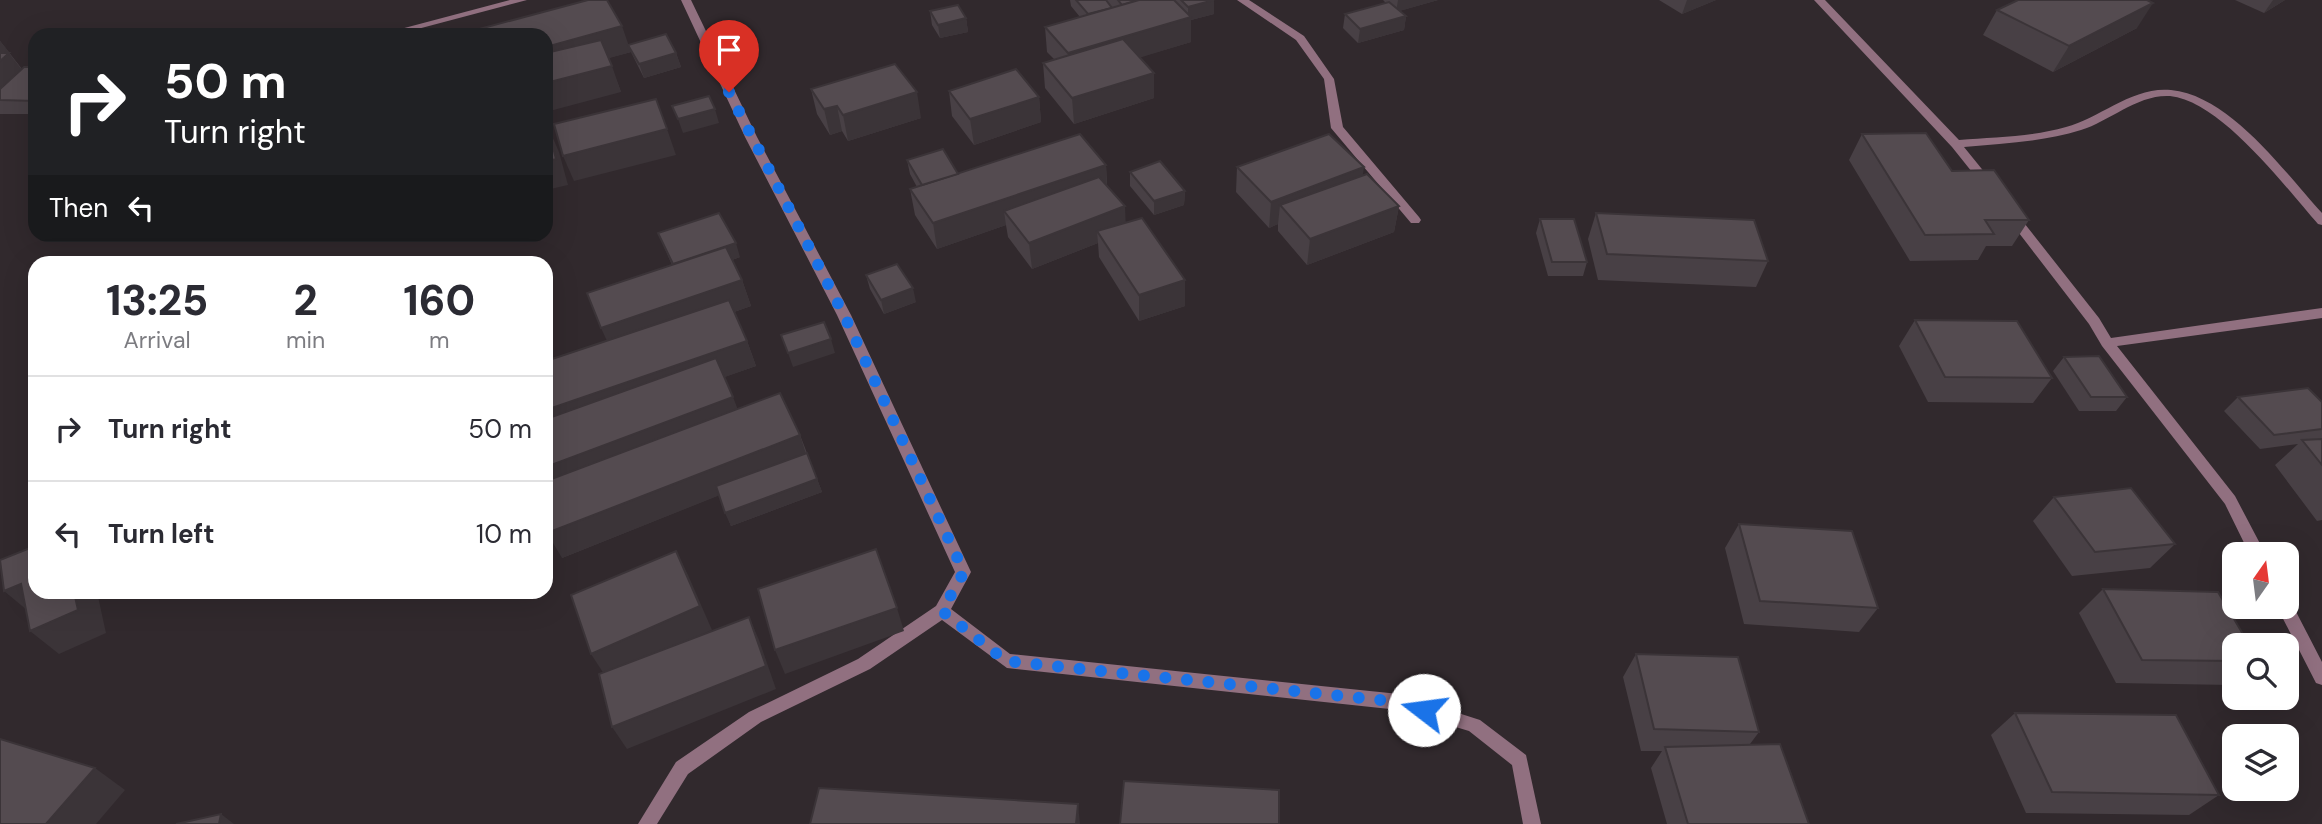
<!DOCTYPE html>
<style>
:root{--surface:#fff;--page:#f7f7f7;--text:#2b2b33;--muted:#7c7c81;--line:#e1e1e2}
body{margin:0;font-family:"DM Sans",sans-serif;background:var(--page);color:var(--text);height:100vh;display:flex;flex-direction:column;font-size:26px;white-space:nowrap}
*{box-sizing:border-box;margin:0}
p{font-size:23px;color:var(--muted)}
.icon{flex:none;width:38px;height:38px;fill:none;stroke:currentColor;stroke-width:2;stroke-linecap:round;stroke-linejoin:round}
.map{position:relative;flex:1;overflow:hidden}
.side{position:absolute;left:28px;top:256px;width:525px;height:343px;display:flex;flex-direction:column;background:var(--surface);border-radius:21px;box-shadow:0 7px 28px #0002}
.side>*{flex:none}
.top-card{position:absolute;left:28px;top:28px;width:525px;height:214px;border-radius:21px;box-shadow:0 7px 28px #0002;background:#202124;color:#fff;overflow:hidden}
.needle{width:46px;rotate:14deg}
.buttons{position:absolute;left:2222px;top:542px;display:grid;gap:14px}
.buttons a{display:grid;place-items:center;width:77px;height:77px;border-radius:14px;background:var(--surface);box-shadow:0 7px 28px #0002;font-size:35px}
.pin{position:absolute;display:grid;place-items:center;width:60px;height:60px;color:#fff;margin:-72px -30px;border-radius:50% 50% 50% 0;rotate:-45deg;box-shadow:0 0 7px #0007}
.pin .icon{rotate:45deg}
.me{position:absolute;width:77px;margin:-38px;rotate:285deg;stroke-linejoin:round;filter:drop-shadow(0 0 5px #0008)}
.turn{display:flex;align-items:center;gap:24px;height:147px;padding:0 21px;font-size:32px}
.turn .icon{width:91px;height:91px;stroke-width:2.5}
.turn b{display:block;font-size:49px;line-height:60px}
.then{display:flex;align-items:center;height:66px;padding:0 21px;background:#0003;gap:14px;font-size:26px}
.eta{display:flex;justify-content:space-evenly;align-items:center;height:119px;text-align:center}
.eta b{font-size:42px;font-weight:800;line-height:49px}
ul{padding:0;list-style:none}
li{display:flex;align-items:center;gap:21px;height:105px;padding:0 21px;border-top:2px solid var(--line)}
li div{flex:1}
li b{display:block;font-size:26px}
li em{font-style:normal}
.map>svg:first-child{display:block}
</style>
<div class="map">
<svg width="2322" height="824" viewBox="0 0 2322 824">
<rect width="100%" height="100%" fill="#31292d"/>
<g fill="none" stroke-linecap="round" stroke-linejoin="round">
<g fill="#917080" fill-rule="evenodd">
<path d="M510,0H527L395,35H378Z"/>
<path d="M681,0H691L757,137L851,315L971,572L951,609L1010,654L1399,694L1480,720L1526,755L1541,824H1523L1512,765L1469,731L1399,710L1007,668L942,620L870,669L761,722L688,774L657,824H638L676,762L749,712L858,659L936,606L955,572L837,315L745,137Z"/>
<path d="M1237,0H1249L1304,36L1334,79L1343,127L1419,217L1421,220L1419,223H1411L1331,128L1324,79L1296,40Z"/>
<path d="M1814,0H1825L1959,140C1994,137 2031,137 2066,127C2100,118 2133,86 2171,90C2231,96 2284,172 2322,213V225L2318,224C2285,187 2221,101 2170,96C2138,94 2110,121 2081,130C2043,142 2004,143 1964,147L1994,184L1988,188L1984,187L1952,147Z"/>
<path d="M2013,213L2017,214L2099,318L2111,338L2322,308V318L2117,346L2235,496L2266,555H2250L2225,504L2102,346L2089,324L2009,220L2007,217Z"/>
<path d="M2287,601L2291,602L2322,662V685L2316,683L2277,607H2287Z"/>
</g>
</g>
<g fill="#484045">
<path d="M1070,0H1214V14L1191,20V42L1140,57L1154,73V98L1074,124L1045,88L1043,63L1054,59L1047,52L1045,27L1080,17L1071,6Z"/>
<path d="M1383,0H1438L1399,11L1406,16L1404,30L1358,43L1343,28L1345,14L1386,3Z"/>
<path d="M1659,0H1716L1682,14Z"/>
<path d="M2235,0H2285L2264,13Z"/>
<path d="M1997,10L2137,28L2053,72L1983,35Z"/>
<path d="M930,11L966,18L968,32L940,38L932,25Z"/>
<path d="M546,35L629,45L676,53L681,67L644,78L631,52L608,58L621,92Z"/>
<path d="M0,41L22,69L35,67V114H0Z"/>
<path d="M811,89L921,118L848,141L842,131L830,135L817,114Z"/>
<path d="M949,91L1039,97L1041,122L974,145L952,116Z"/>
<path d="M1862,134L1952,171L2029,220L2012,246H1986L1978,260L1910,261L1849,160Z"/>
<path d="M907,160L958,174L1106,165L1107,185L1126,223L1185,306L1139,321L1099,257L1098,243L1032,269L1008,237L1006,225L937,249L915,215L910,189L917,187L910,174Z"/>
<path d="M1237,167L1363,176L1399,206L1394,232L1307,265L1278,231V224L1269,228L1236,192Z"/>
<path d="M1130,172L1185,191L1184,205L1154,215L1130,186Z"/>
<path d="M1596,213L1768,261L1756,287L1598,280L1588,239Z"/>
<path d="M1540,219L1587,262L1583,276H1548L1536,233Z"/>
<path d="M658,233L740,257L732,260L742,280L751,306L734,312L747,341L756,366L724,377L737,409L800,435L822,492L731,526L719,495L562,558L607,340L672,265Z"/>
<path d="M866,275L916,302L884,314L870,289Z"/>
<path d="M1915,320L2052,378L2033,403L1928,402L1899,346Z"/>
<path d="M2064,357L2127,397L2116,411H2079L2053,371Z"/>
<path d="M2238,397L2322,402V520L2317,521L2275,465L2298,444L2260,449L2224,411Z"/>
<path d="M2054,497L2175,544L2150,568L2072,576L2033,521Z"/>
<path d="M1739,524L1878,608L1859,632L1744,624L1725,548Z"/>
<path d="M2103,589L2235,646V682L2231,685L2116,683L2079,613Z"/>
<path d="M1636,654L1759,732L1750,744L1809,824H1667L1651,768L1662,751H1641L1623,677Z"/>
<path d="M2015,713L2219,795L2189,815L2026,813L1991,735Z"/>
</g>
<g fill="#3b3438">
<path d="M1214,0V14L1191,20V42L1070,79L1068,53L1188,18V7Z"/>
<path d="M1398,0H1438L1396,12Z"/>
<path d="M1687,0H1716L1682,14Z"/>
<path d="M2273,0H2285L2264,13Z"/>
<path d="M2153,3L2137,28L2053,72L2069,46Z"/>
<path d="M1406,16L1404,30L1358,43L1360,29Z"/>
<path d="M966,18L968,32L940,38L938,25Z"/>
<path d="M622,26L631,52L546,76V47Z"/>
<path d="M0,41L9,52L0,60Z"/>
<path d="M9,53L29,79L0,100V61Z"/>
<path d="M676,53L681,67L644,78L639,64Z"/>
<path d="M612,66L621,92L546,112V83Z"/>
<path d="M1154,73V98L1074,124L1072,98Z"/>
<path d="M917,92L921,118L848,141L843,115Z"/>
<path d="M1039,97L1041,122L974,145L970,119Z"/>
<path d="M837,106L842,131L830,135L824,109Z"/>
<path d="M715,109L719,123L683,133L678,119Z"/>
<path d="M548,127L559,152L568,185L546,190Z"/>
<path d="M667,129L676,155L574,181L563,156Z"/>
<path d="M1106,165L1107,191L1004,211L1006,225L937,249L933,223Z"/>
<path d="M1364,167L1360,193L1280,205L1278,224L1269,228L1271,202Z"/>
<path d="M1185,191L1184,205L1154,215V201Z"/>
<path d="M1125,206L1126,232L1097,231L1098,243L1032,269L1029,243Z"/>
<path d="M1399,206L1394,232L1307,265L1310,239Z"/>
<path d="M736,243L740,257L679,279L673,265Z"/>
<path d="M742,280L751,306L613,354L601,328Z"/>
<path d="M1185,280V306L1139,321V295Z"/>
<path d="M913,288L916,302L884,314L881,300Z"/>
<path d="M831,339L835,353L793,367L788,353Z"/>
<path d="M747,341L756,366L546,440V410Z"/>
<path d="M733,397L743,423L546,497V467Z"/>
<path d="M800,435L808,460L562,558L547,533Z"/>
<path d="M817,479L822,492L731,526L725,513Z"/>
<path d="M676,551L688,575L712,630L606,677L591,654Z"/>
<path d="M21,584L33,615L4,591Z"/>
<path d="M74,592H97L106,633L59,654L30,631Z"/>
<path d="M897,608L904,631L785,674L775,650Z"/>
<path d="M749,617L759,640L776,689L627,749L612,727Z"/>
<path d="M95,768L125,790L96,824H46Z"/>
<path d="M1078,804L1080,824H1076Z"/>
<path d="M221,814L234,824H219Z"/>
</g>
<g fill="#544b50" stroke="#3b3438" stroke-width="2">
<path d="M588,0H607L622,26L546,47V35H457Z"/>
<path d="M1076,0H1106L1112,8L1088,14Z"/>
<path d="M1118,0H1139L1122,5Z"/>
<path d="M1139,0H1174L1191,17L1068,53L1045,27Z"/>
<path d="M1181,0H1214L1188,7Z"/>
<path d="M2018,0H2147L2153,3L2069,46L1997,10Z"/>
<path d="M1389,2L1406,16L1360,29L1345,14Z"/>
<path d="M958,5L966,18L938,25L930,11Z"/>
<path d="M666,34L676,53L639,64L628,45Z"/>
<path d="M1123,39L1154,73L1072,98L1043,63Z"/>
<path d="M601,40L612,66L546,83V53Z"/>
<path d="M0,53H9L0,61Z"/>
<path d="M895,64L917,92L843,115L837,106L824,109L811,89Z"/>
<path d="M24,67H35V101L0,100V89Z"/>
<path d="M1016,69L1039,97L970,119L949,91Z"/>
<path d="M709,96L715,109L678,119L672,106Z"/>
<path d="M656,99L667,129L563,156L554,124Z"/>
<path d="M546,127H548L556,159L546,162Z"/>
<path d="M1926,133L1952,171L1994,170L2029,220H1985L1994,234L1925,235L1862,134Z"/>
<path d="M1080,134L1106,165L933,223L910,189Z"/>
<path d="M1329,134L1364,167L1271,202L1237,167Z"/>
<path d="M943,149L958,174L922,185L907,160Z"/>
<path d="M1160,161L1185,191L1154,201L1130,172Z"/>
<path d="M1367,174L1399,206L1310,239L1280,205Z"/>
<path d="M1099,177L1125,206L1029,243L1004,211Z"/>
<path d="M719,213L736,243L673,264L658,233Z"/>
<path d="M1596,213L1754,220L1768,261L1607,254Z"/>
<path d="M1142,218L1185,280L1139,295L1097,231Z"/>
<path d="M1540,219H1574L1587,262H1552Z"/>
<path d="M726,247L742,280L601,328L587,293Z"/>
<path d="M897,264L913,288L881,300L866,275Z"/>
<path d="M729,300L747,341L546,410V361Z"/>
<path d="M1915,320L2017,321L2052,378L1945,377Z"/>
<path d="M824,322L831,339L788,353L781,335Z"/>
<path d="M2099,356L2127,397H2091L2064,357Z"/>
<path d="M716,358L733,397L546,467V419Z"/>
<path d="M2308,388L2322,402V429L2274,435L2238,397Z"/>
<path d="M780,393L800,435L547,533L546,530V481Z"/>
<path d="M2322,439V465L2302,440Z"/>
<path d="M807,453L817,479L725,513L716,486Z"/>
<path d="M2131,488L2175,544L2095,552L2054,497Z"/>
<path d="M1739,524L1852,531L1878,608L1760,601Z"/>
<path d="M35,546V592H74L78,610L30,631L21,584L4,591L0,560Z"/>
<path d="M876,549L897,608L775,650L758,589Z"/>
<path d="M676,551L700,606L591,654L571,595Z"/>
<path d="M2103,589L2218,592L2250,646H2235V661L2142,660Z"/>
<path d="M749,617L766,666L612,727L599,674Z"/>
<path d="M1636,654L1738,657L1759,732L1654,729Z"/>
<path d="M2015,713L2176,715L2219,795L2052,792Z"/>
<path d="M0,739L95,768L46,824H0Z"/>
<path d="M1780,744L1809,824H1688L1665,747Z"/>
<path d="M1124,781L1279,790V824H1120Z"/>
<path d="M819,788L1078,804L1076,824H810Z"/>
<path d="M221,814L219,824H176Z"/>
</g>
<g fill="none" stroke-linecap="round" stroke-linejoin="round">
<path stroke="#1a73e8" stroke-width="12" stroke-dasharray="0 21.6" d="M729,92L844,315L964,572L942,611L1006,661L1399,702L1424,710"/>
</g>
</svg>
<div class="buttons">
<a><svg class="needle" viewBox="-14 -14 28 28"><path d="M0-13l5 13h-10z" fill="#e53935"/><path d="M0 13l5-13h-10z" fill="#7c7c81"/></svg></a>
<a><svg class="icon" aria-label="search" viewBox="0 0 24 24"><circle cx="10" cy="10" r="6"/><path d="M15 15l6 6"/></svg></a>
<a><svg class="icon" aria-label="layers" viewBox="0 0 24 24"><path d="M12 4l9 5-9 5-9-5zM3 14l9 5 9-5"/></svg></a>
</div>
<div class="pin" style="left:729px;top:92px;background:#d93025"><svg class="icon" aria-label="arrive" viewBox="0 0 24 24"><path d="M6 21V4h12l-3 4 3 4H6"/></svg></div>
<svg class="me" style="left:1424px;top:710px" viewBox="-20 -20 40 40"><circle r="19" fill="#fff"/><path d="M0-13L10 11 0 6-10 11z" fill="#1a73e8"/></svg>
<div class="top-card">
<div class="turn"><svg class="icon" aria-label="right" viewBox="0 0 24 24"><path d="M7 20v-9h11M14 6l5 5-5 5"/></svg><div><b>50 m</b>Turn right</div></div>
<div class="then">Then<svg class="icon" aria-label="left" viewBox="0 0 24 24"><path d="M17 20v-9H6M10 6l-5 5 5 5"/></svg></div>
</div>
<section class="side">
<div class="eta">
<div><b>13:25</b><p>Arrival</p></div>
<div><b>2</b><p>min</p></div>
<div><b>160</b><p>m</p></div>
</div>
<ul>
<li><svg class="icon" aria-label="right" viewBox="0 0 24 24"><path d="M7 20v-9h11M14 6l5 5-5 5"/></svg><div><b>Turn right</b></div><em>50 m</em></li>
<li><svg class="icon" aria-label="left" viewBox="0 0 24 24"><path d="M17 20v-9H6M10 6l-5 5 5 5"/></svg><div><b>Turn left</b></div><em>10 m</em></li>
</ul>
</section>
</div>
